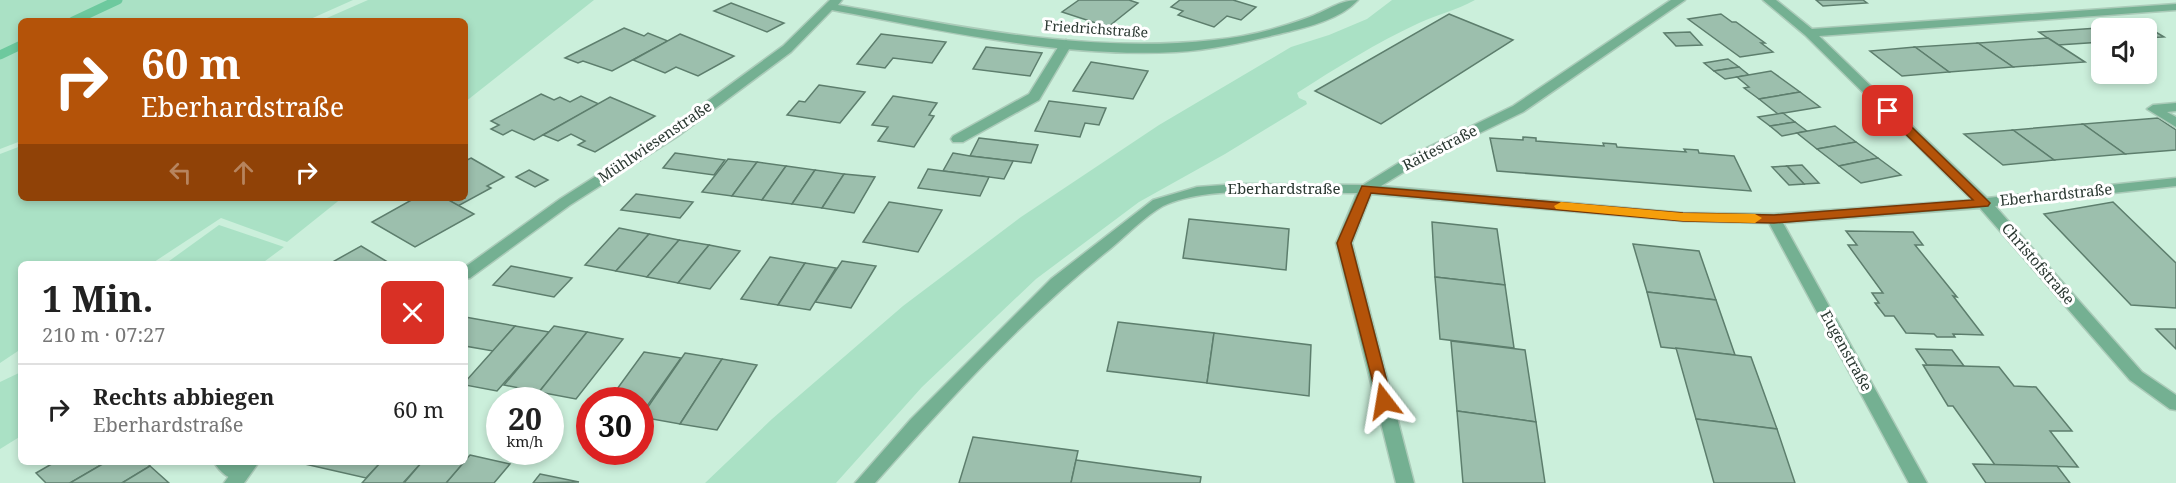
<!DOCTYPE html>
<html lang="de">
<meta charset="utf-8">
<style>
:root{--surface:#fff;--page:#f2f2f2;--text:#222;--muted:#767676;--line:#e0e0e0}
body{margin:0;font-family:"Noto Serif",serif;background:var(--page);color:var(--text);height:100vh;display:flex;flex-direction:column;font-size:22px;white-space:nowrap}
*{box-sizing:border-box;margin:0}
p{font-size:20px;color:var(--muted)}
.icon{flex:none;width:33px;height:33px;fill:none;stroke:currentColor;stroke-width:2;stroke-linecap:round;stroke-linejoin:round}
.map{position:relative;flex:1;overflow:hidden}
.details{position:absolute;left:18px;top:261px;width:450px;height:204px;display:flex;flex-direction:column;background:var(--surface);border-radius:9px;box-shadow:0 3px 9px #0003}
.details>*{flex:none}
.banner{position:absolute;left:18px;top:18px;width:450px;height:183px;border-radius:9px;box-shadow:0 3px 9px #0003;background:#b45309;color:#fff;overflow:hidden}
.tools{position:absolute;left:2091px;top:18px;display:grid;gap:12px}
.tools a{display:grid;place-items:center;width:66px;height:66px;border-radius:9px;background:var(--surface);box-shadow:0 3px 9px #0003;font-size:30px}
.speed{position:absolute;left:486px;top:387px;display:flex;gap:12px;font-size:30px;font-weight:700;text-align:center}
.speed>*{display:grid;place-content:center;width:78px;height:78px;border-radius:50%;background:var(--surface);box-shadow:0 3px 9px #0003;line-height:1}
.speed small{font-size:15px;font-weight:400}
.speed .limit{border:9px solid #d22;background:#fff;color:#111}
.pin{position:absolute;display:grid;place-items:center;width:51px;height:51px;color:#fff;margin:-26px;border-radius:12px;box-shadow:0 3px 9px #0006}
.me{position:absolute;width:66px;margin:-33px;rotate:346deg;stroke-linejoin:round;filter:drop-shadow(0 0 4px #0008)}
.turn{display:flex;align-items:center;gap:21px;height:126px;padding:0 24px;font-size:27px}
.turn .icon{width:78px;height:78px;stroke-width:2.5}
.turn b{display:block;font-size:42px;line-height:51px}
.lanes{display:flex;align-items:center;height:57px;padding:0 24px;background:#0003;justify-content:center;gap:30px;direction:ltr}
.lanes .off{opacity:.35}
.round{display:grid;place-items:center;flex:none;width:63px;height:63px;border-radius:9px;background:var(--page)}
.head{display:flex;align-items:center;justify-content:space-between;height:102px;padding:0 24px}
h1{font-size:36px;font-weight:700;line-height:45px}
ul{padding:0;list-style:none}
li{display:flex;align-items:center;gap:18px;height:90px;padding:0 24px;border-top:2px solid var(--line)}
li div{flex:1}
li b{display:block;font-size:22px}
li em{font-style:normal}
.map>svg:first-child{display:block}
</style>
<div class="map">
<svg width="2176" height="483" viewBox="0 0 2176 483">
<rect width="100%" height="100%" fill="#cbefdb"/>
<g fill="#aae1c5">
<path d="M0,0H353L306,21H21V141L0,149Z"/>
<path d="M368,0H594L465,102V21H320Z"/>
<path d="M1392,0H1475C1455,11 1438,14 1419,23C1376,43 1336,68 1297,93L1299,98L1306,101L1307,104L1225,154L1139,202L1036,279L922,387L836,483H705L772,419L903,306L1021,217L1159,125L1291,47L1329,35L1367,19Z"/>
<path d="M21,146V198H342L287,242L221,218L151,264H21V349L0,363V154Z"/>
<path d="M219,225L284,247L261,264H165Z"/>
<path d="M21,372V436L0,449V382Z"/>
</g>
<g fill="none" stroke-linecap="round" stroke-linejoin="round">
<g stroke="#6dc99e" stroke-width="9">
<path d="M73,21L118,0"/>
<path d="M0,55L21,45"/>
</g>
</g>
<g fill="#9cbfad" stroke="#5d7e6d" stroke-width="1.5">
<path d="M1079,0H1129L1138,3L1108,27L1062,12Z"/>
<path d="M1180,0H1233L1256,7L1241,20L1227,16L1214,27L1178,15L1183,11L1171,7Z"/>
<path d="M1816,0H1863L1867,3L1823,6Z"/>
<path d="M731,3L784,23L767,32L714,11Z"/>
<path d="M1449,14L1513,40L1381,124L1315,91Z"/>
<path d="M1721,14L1732,22H1736L1765,43H1761L1773,52L1740,57L1688,19Z"/>
<path d="M2144,25L2164,37L2146,38V28L2102,30L2098,28Z"/>
<path d="M624,28L644,36L648,33L668,41L612,71L583,61L578,63L565,58Z"/>
<path d="M2098,28L2102,30V42L2058,45L2039,32Z"/>
<path d="M1690,32L1702,45L1676,46L1664,33Z"/>
<path d="M680,34L734,56L698,76L676,67L665,73L633,60Z"/>
<path d="M881,34L946,42L932,63L893,58L885,68L857,64Z"/>
<path d="M2048,38L2085,62L2013,67L1978,43Z"/>
<path d="M1978,43L2013,67L1949,72L1915,47Z"/>
<path d="M986,47L1042,53L1030,76L973,69Z"/>
<path d="M1915,47L1949,72L1902,76L1870,51Z"/>
<path d="M1728,59L1739,67L1714,71L1704,63Z"/>
<path d="M1091,62L1148,71L1133,99L1073,91Z"/>
<path d="M1739,67L1749,75L1725,79L1714,71Z"/>
<path d="M1771,71L1800,92L1759,99L1744,88L1749,87L1737,77Z"/>
<path d="M819,85L865,92L840,123L787,115L799,101L805,102Z"/>
<path d="M1800,92L1820,107L1778,114L1759,99Z"/>
<path d="M541,94L554,100L560,97L570,102L581,96L599,104L534,140L512,130L503,135L491,129L499,125L491,121Z"/>
<path d="M893,96L937,103L929,115L934,116L914,147L878,141L888,127L872,125Z"/>
<path d="M610,97L655,116L595,152L578,145L585,141L571,134L558,141L543,135Z"/>
<path d="M1049,101L1106,108L1099,125L1085,123L1080,137L1035,131Z"/>
<path d="M1783,113L1795,122L1770,126L1758,117Z"/>
<path d="M2158,118L2176,130V150L2125,154L2083,124Z"/>
<path d="M1795,122L1807,131L1782,136L1770,126Z"/>
<path d="M2083,124L2125,154L2054,160L2013,130Z"/>
<path d="M1835,126L1856,142L1817,149L1797,133Z"/>
<path d="M2013,130L2054,160L2003,165L1964,134Z"/>
<path d="M1523,137L1536,138V141L1604,146L1603,143L1616,144L1617,147L1686,152L1684,149L1698,150L1699,153L1734,156L1751,191L1497,171L1490,138L1523,140Z"/>
<path d="M979,138L1038,145L1031,163L970,156Z"/>
<path d="M1856,142L1878,158L1839,166L1817,149Z"/>
<path d="M675,153L725,160L714,175L663,168Z"/>
<path d="M953,153L970,156L1013,161L1004,179L943,171Z"/>
<path d="M471,158L504,177L487,186L491,188L458,206L445,198H465V161Z"/>
<path d="M1878,158L1901,175L1861,183L1839,166Z"/>
<path d="M728,159L757,162L732,196L702,192Z"/>
<path d="M757,162L786,166L762,200L732,196Z"/>
<path d="M1802,165L1819,183L1804,184L1787,166Z"/>
<path d="M786,166L815,170L792,204L762,200Z"/>
<path d="M1787,166L1804,184L1789,185L1772,167Z"/>
<path d="M928,169L943,171L989,177L980,196L918,188Z"/>
<path d="M529,170L548,180L535,187L516,177Z"/>
<path d="M815,170L844,174L822,208L792,204Z"/>
<path d="M844,174L875,177L854,213L822,208Z"/>
<path d="M636,194L693,202L680,218L621,210Z"/>
<path d="M415,198H445L474,214L415,247L372,222Z"/>
<path d="M889,202L942,210L918,252L863,242Z"/>
<path d="M2113,202L2176,263V308L2131,305L2044,214Z"/>
<path d="M1189,219L1289,229L1286,270L1183,258Z"/>
<path d="M1432,222L1497,229L1505,285L1435,277Z"/>
<path d="M619,228L649,234L616,271L585,265Z"/>
<path d="M1846,231L1913,232L1923,245H1915L1957,297L1953,296L1983,335L1953,334L1955,337H1937L1934,334L1906,333L1894,316H1885L1875,303H1879L1872,293H1883L1848,245H1857Z"/>
<path d="M649,234L679,240L647,277L616,271Z"/>
<path d="M679,240L709,245L678,283L647,277Z"/>
<path d="M1633,244L1699,251L1716,300L1647,292Z"/>
<path d="M709,245L740,251L710,289L678,283Z"/>
<path d="M361,246L391,264H329Z"/>
<path d="M770,257L805,263L778,305L741,299Z"/>
<path d="M842,261L876,266L851,308L815,302Z"/>
<path d="M805,263L836,268L810,310L778,305Z"/>
<path d="M511,266L572,278L554,297L493,285Z"/>
<path d="M1435,277L1505,285L1514,348L1440,339Z"/>
<path d="M1647,292L1716,300L1735,355L1661,347Z"/>
<path d="M465,317L515,326L493,351L465,346Z"/>
<path d="M1118,322L1214,333L1207,383L1107,371Z"/>
<path d="M515,326L549,332L497,391L465,385V382Z"/>
<path d="M554,326L587,332L539,392L504,385Z"/>
<path d="M2156,329H2176V349Z"/>
<path d="M587,332L623,339L576,399L539,392Z"/>
<path d="M1214,333L1311,345L1309,396L1207,383Z"/>
<path d="M1451,341L1525,350L1536,422L1457,411Z"/>
<path d="M1676,348L1751,357L1777,429L1696,419Z"/>
<path d="M1916,349L1952,350L1964,366L1927,365Z"/>
<path d="M644,352L681,358L640,416V400H609Z"/>
<path d="M685,353L722,359L680,424L641,417Z"/>
<path d="M722,359L757,365L717,430L680,424Z"/>
<path d="M1923,365L1999,367L2014,386L2036,387L2072,431H2050L2078,467L1995,465L1953,406H1948Z"/>
<path d="M1457,411L1536,422L1545,483H1463Z"/>
<path d="M1696,419L1777,429L1795,483H1714Z"/>
<path d="M973,437L1078,451L1071,483H959Z"/>
<path d="M470,455L510,464L494,483H446Z"/>
<path d="M1076,460L1201,477L1200,483H1071Z"/>
<path d="M55,462H106L70,483H46L36,473Z"/>
<path d="M106,462H146L150,466L122,483H70Z"/>
<path d="M296,462H381L366,478Z"/>
<path d="M381,462H422L403,483H362Z"/>
<path d="M422,462H464L446,483H404Z"/>
<path d="M1973,464L2057,466L2070,483H1986Z"/>
<path d="M150,466L169,483H122Z"/>
<path d="M540,474L579,482L533,483Z"/>
</g>
<g fill="none" stroke-linecap="round" stroke-linejoin="round">
<defs>
<g id="service">
<path d="M1066,40L1072,44L1039,100L963,142H953L951,139L953,136L1029,94L1060,44Z"/>
<path d="M2176,103V111L2167,112L2176,117V127L2147,109L2153,105Z"/>
<path d="M214,462H236L248,475L246,480C233,483 220,473 214,462Z"/>
</g>
<g id="minor">
<path d="M830,0H842L838,5C962,27 1087,54 1214,40C1245,37 1277,29 1307,18C1325,12 1339,0 1358,0C1340,20 1304,28 1279,34C1245,42 1211,50 1176,52C1060,58 945,31 832,10L791,52L678,136L570,205L470,278L465,279V267L560,199L668,130L783,46Z"/>
<path d="M1671,0H1685L1523,112L1420,162L1381,186L1683,213L1774,214L1972,200L1805,35L1763,0H1776L1812,29L2176,4V10L1819,36L1987,198L2176,178V186L1995,206L2142,372L2176,395V410L2170,409L2130,380L1980,208L1783,223L1927,483H1909L1769,223L1683,221L1371,194L1352,243L1414,483H1396L1336,243L1357,193C1307,193 1206,184 1163,206C1146,215 1126,236 1110,249C1024,317 948,401 875,483H855L911,419L1051,279L1153,200L1197,187L1237,184L1363,185L1410,156L1513,106Z"/>
<path d="M239,462H259L244,483H224Z"/>
</g>
</defs>
<use href="#service" stroke="#abcbb9" stroke-width="3"/>
<use href="#minor" stroke="#abcbb9" stroke-width="3"/>
<use href="#service" fill="#74b092" fill-rule="evenodd"/>
<use href="#minor" fill="#74b092" fill-rule="evenodd"/>
</g>
<path fill="#b45309" stroke="#753606" stroke-width="1.5" d="M1888,107L1892,108L1988,201L1990,203L1988,206L1774,223L1683,221L1371,193L1351,243L1392,401L1390,406H1379L1337,243L1362,186L1683,213L1774,215L1973,200L1884,113V108Z"/>
<path fill="#f59e0b" d="M1561,202L1683,213L1755,214L1762,218L1755,223L1683,221L1556,209L1554,206Z"/>
<g text-anchor="middle" stroke-width="6" stroke-linejoin="round" paint-order="stroke">
<g font-size="14" fill="#2b3932" stroke="#fff">
<text transform="translate(1096 29) rotate(4)" y="5">Friedrichstraße</text>
</g>
<g font-size="15" fill="#2b3932" stroke="#fff">
<text transform="translate(655 142) rotate(-34)" y="5">Mühlwiesenstraße</text>
<text transform="translate(1440 148) rotate(-27)" y="5">Raitestraße</text>
<text x="1284" y="194">Eberhardstraße</text>
<text transform="translate(2056 195) rotate(-6)" y="5">Eberhardstraße</text>
<text transform="translate(2038 264) rotate(49)" y="5">Christofstraße</text>
<text transform="translate(1846 351) rotate(61)" y="5">Eugenstraße</text>
</g>
</g>
</svg>
<div class="tools">
<a><svg class="icon" aria-label="sound" viewBox="0 0 24 24"><path d="M4 9h4l5-4v14l-5-4H4zM17 9q2 3 0 6"/></svg></a>
</div>
<div class="speed"><div>20<small>km/h</small></div><div class="limit">30</div></div>
<div class="pin" style="left:1888px;top:111px;background:#d93025"><svg class="icon" aria-label="arrive" viewBox="0 0 24 24"><path d="M6 21V4h12l-3 4 3 4H6"/></svg></div>
<svg class="me" style="left:1384px;top:401px" viewBox="-20 -20 40 40"><path d="M0-17L14 15 0 8-14 15z" fill="#b45309" stroke="#fff" stroke-width="4"/></svg>
<div class="banner">
<div class="turn"><svg class="icon" aria-label="right" viewBox="0 0 24 24"><path d="M7 20v-9h11M14 6l5 5-5 5"/></svg><div><b>60 m</b>Eberhardstraße</div></div>
<div class="lanes"><svg class="icon off" aria-label="left" viewBox="0 0 24 24"><path d="M17 20v-9H6M10 6l-5 5 5 5"/></svg><svg class="icon off" aria-label="ahead" viewBox="0 0 24 24"><path d="M12 20V5M6 11l6-6 6 6"/></svg><svg class="icon" aria-label="right" viewBox="0 0 24 24"><path d="M7 20v-9h11M14 6l5 5-5 5"/></svg></div>
</div>
<section class="details">
<div class="head"><div><h1>1 Min.</h1><p>210 m · 07:27</p></div><a class="round" style="background:#d93025;color:#fff"><svg class="icon" aria-label="close" viewBox="0 0 24 24"><path d="M6 6l12 12M18 6L6 18"/></svg></a></div>
<ul>
<li><svg class="icon" aria-label="right" viewBox="0 0 24 24"><path d="M7 20v-9h11M14 6l5 5-5 5"/></svg><div><b>Rechts abbiegen</b><p>Eberhardstraße</p></div><em>60 m</em></li>
</ul>
</section>
</div>
